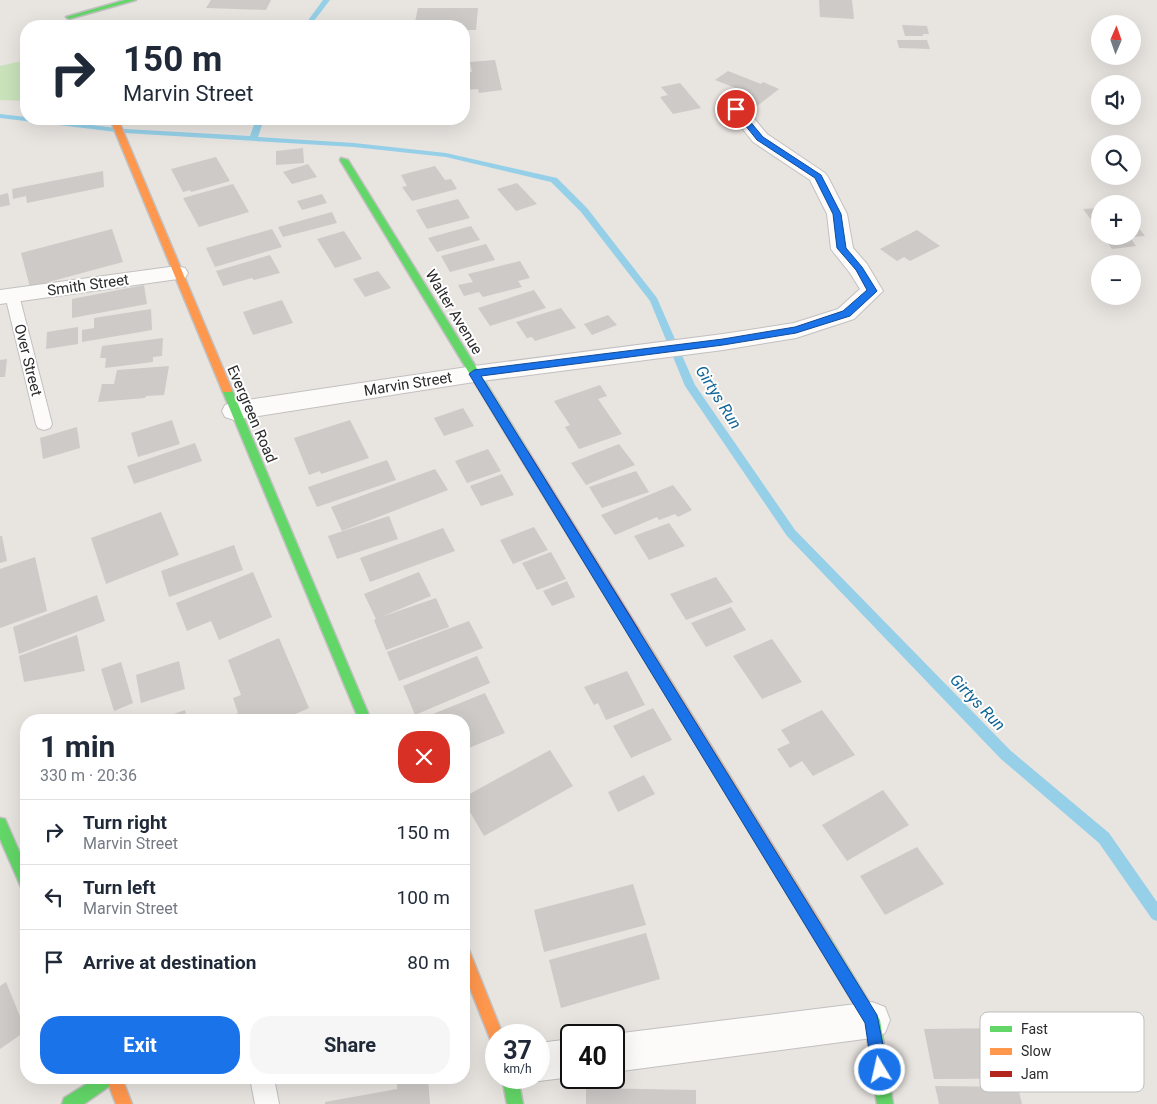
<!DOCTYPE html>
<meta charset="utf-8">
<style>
:root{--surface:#fff;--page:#f6f6f7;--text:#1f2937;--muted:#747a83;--line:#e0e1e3;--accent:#1a73e8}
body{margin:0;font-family:Roboto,sans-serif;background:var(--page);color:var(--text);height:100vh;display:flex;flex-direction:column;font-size:19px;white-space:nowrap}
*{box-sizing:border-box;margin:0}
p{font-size:16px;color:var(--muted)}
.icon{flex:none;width:28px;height:28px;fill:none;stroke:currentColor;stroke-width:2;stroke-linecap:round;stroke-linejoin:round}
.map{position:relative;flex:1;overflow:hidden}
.sheet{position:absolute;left:20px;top:714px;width:450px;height:370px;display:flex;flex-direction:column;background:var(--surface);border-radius:20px;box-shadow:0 5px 20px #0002}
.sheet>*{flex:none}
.hud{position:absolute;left:20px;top:20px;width:450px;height:105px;border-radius:20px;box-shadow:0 5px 20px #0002;background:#fff;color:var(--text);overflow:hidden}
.needle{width:32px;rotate:2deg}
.tools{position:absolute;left:1091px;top:15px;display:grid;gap:10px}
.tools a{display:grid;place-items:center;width:50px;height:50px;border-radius:50%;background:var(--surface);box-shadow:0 5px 20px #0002;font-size:25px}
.speed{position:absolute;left:485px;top:1024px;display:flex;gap:10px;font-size:25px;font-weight:700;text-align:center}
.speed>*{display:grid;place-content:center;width:65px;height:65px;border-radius:50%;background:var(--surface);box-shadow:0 5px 20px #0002;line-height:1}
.speed small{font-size:12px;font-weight:400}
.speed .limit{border:2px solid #111;border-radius:8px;background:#fff;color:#111}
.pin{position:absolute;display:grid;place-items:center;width:42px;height:42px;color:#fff;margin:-21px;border:2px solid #fff;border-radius:50%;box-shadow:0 1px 5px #0007}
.me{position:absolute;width:55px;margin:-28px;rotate:351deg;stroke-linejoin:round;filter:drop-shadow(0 0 4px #0008)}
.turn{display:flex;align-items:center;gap:18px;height:105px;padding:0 20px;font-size:22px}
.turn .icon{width:65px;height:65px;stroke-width:2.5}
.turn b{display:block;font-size:35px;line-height:42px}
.round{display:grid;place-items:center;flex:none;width:52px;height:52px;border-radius:20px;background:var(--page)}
.summary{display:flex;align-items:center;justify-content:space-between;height:85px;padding:0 20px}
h1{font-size:30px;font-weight:700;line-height:38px}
.cta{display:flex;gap:10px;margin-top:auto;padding:10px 20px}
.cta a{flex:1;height:58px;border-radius:20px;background:var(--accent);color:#fff;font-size:20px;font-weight:700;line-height:58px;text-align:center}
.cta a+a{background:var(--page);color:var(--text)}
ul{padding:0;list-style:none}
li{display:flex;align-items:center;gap:15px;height:65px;padding:0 20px;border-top:1px solid var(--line)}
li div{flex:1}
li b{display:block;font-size:19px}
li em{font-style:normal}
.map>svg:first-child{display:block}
</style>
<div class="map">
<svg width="1157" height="1104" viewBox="0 0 1157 1104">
<rect width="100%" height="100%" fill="#e8e4e0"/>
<path fill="#c9e2ba" d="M26,60V101L0,100V66Z"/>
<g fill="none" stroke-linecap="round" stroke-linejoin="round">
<g fill="#95d0e8" fill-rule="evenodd">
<path d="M323,0H330L310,26H304Z"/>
<path d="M0,114L26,117V119H42L125,129L250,136L256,119H264L258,137L354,143L446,153L557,178L587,208L657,298L695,385L795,530L1011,751L1109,833L1157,902V921L1152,919L1099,843L1001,759L787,536L685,386L650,301L581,212L551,182L446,157L354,147L125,133L0,118Z"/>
</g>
</g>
<g fill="#cdcac7">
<path d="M211,0H271L266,10L206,8Z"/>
<path d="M819,0H852L854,19L820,17Z"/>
<path d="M418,8H478L476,30H464V26H414Z"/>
<path d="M902,25L927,26L929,34H923V36H905Z"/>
<path d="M897,40H927L930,49L899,48Z"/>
<path d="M495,60L502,90L479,93L478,89L464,90V73L472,72L470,62Z"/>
<path d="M728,71L761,84L763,82L779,89L757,106L735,97L743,91L715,80Z"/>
<path d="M680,83L701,108L673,114L660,97L668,95L661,87Z"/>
<path d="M303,148L304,163L276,165V151Z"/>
<path d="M216,157L230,181L191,192L190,190L183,192L171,169Z"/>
<path d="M308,164L317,177L292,184L283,172Z"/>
<path d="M435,166L445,180L451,179L457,189L412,201L402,187L407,186L401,175Z"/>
<path d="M103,171L104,187L27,203L26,196L13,199L12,189Z"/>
<path d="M517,183L537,204L516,211L497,189Z"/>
<path d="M233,184L249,212L199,227L183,198Z"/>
<path d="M8,193L10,205L0,207V195Z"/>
<path d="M322,194L327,203L302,210L297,201Z"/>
<path d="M458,199L470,218L427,229L416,210Z"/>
<path d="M1100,208V232L1083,209Z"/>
<path d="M332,212L337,223L283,237L278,227Z"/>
<path d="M1132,219L1145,236L1132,237Z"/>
<path d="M471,226L480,240L437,252L428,238Z"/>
<path d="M112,229L123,262L30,287L21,253Z"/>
<path d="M272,229L282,247L215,267L206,248Z"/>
<path d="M917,230L940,246L910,261L904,257L897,261L880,249Z"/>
<path d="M344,231L362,259L335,268L317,239Z"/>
<path d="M1103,236H1129L1136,246L1112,249Z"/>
<path d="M486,244L495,260L450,272L441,256Z"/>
<path d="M270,255L280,273L254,280L252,278L223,286L216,271Z"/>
<path d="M520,261L530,278L518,281L522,287L483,297L479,292L464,296L458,285L473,282L468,274Z"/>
<path d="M378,271L391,288L365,297L353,279Z"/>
<path d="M144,285L147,304L72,318V299Z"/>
<path d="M534,290L546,308L490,326L478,308Z"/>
<path d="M282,300L293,323L253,335L243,312Z"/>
<path d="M561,308L576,328L535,341L532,337L527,338L516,322Z"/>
<path d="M151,309L152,330L82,342V330L94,328V318Z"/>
<path d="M608,315L617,325L592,335L584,324Z"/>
<path d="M78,327V344L46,349L47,332Z"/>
<path d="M163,338L162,356L153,357V362L105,368L106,358H100L102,346Z"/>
<path d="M7,359L5,377H0V360Z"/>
<path d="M169,366L164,395L146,396L145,398L98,402L102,384H114L117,370Z"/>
<path d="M600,385L607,396L598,399L622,434L579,449L565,427L570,425L554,401Z"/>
<path d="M463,408L474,426L444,436L434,418Z"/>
<path d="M172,420L180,444L138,457L131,433Z"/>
<path d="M350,420L369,458L321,474L320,471L309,475L294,438Z"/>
<path d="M77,427L80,448L43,459L40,438Z"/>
<path d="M195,443L202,461L134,484L127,466Z"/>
<path d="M619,444L635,465L586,485L571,463Z"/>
<path d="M488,449L501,471L467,483L455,461Z"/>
<path d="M387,460L396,480L317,507L308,487Z"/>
<path d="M435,469L448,490L342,531L331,507Z"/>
<path d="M636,471L649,492L602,508L589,487Z"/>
<path d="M502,474L514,495L481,506L470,486Z"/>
<path d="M673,485L692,510L678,517L675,514L659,520L657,517L615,535L601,515Z"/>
<path d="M161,512L179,555L106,584L91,538Z"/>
<path d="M389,516L398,539L337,559L328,536Z"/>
<path d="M669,523L685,546L649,560L634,536Z"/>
<path d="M534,527L548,550L513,564L500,540Z"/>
<path d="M443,528L455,551L370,582L360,558Z"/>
<path d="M0,536H2L7,561L0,563Z"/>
<path d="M234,545L243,570L169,597L161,571Z"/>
<path d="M551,552L566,579L537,590L522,563Z"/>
<path d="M35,557L47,611L0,628V569Z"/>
<path d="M253,572L272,617L219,640L211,621L187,631L176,603Z"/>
<path d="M419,572L431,596L381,617L436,598L449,627L386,650L374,620L376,619L364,594Z"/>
<path d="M716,577L733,602L686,620L670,594Z"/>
<path d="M567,581L575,597L552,606L543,591Z"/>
<path d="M97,595L105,621L19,654L13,627Z"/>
<path d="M731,607L746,630L706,647L691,623Z"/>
<path d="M469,621L483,648L399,681L387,652Z"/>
<path d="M77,635L85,671L24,682L19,656Z"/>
<path d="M279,638L309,708L282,720H222L238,713L233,698L241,695L228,660Z"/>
<path d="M772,639L802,682L762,699L733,656Z"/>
<path d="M477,656L490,683L415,715L403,686Z"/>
<path d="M179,661L185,689L141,703L136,675Z"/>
<path d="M121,662L133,703L114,711L101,669Z"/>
<path d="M627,671L645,705L606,720L598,703L594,705L584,687Z"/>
<path d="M485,693L505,733L464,750V720H418Z"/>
<path d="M653,708L672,740L631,758L613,726Z"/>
<path d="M185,710L187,720H157Z"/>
<path d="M822,710L855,755L813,776L802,761L790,768L777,749L790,743L781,730Z"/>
<path d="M550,750L573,786L484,836L464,802V797Z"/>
<path d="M644,775L655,794L618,812L608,792Z"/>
<path d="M883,790L909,825L847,861L822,825Z"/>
<path d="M917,847L944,884L885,915L860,876Z"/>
<path d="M633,884L646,925L544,952L534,910Z"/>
<path d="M646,933L660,979L561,1008L549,960Z"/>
<path d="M6,982L26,1031L0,1049V986Z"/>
<path d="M1005,1015H1062L1079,1078L934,1079L924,1029L1008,1028Z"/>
<path d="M397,1078H428L430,1104H325V1102L397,1089Z"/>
<path d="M935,1086L1018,1087L1022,1104H939Z"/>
<path d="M586,1088L696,1090V1104H586Z"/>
</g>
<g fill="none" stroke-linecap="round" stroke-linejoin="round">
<defs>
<g id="lane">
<path d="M12,290L17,292L19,295L52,424L50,428L44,430L38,428L36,424L5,295L7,292Z"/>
<path d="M250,1078H274L279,1104H255Z"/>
</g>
<g id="street">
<path d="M736,103L743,105L767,134L825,173L828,177L847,214L853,248L867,264L883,291L854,319L796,338L723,350L474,382L234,420L225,417L222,411L225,405L234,402L474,366L723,334L794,323L838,309L860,289L850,273L831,249L827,214L810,180L753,142L727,109L729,105Z"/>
<path d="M177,266L185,268L188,273L185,278L0,304V290Z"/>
<path d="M872,1002L885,1007L890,1020L885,1033L872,1038L614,1072L612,1035L614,1034Z"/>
<path d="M571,1039V1077L539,1081L531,1078H539V1043Z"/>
</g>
<g id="fast">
<path d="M125,0H136L69,19L66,17Z"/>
<path d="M341,158L348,160L528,451L529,454L528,457H520L340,160Z"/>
<path d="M227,386L232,390L371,720H359L222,390Z"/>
<path d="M0,818L5,819L26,867V889L21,887L0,839Z"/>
<path d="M824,934L829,936L880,1020L893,1104H877L865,1022L819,946L817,941L819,936Z"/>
<path d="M96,1078H117L114,1083L84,1104H62L64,1098Z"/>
<path d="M502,1078H518L523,1104H507Z"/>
</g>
<g id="slow">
<path d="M110,119H118L232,390L231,392H223L222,390Z"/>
<path d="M634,627L638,628L829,936L831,941L829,946L824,948L819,946L630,636L628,632L630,628Z"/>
<path d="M464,948L469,950L503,1035H496V1044L491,1041L464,973Z"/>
<path d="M106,1078H122L132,1104H116Z"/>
</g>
<path id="jam" d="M524,450L528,451L638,628L640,632L638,636L634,637L630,636L520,457L519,454Z"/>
</defs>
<use href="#lane" stroke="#c2c0c1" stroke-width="2"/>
<use href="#street" stroke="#c2c0c1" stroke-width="2"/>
<use href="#fast" stroke="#c2c0c1" stroke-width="3"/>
<use href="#slow" stroke="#c2c0c1" stroke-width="3"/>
<use href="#jam" stroke="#c2c0c1" stroke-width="3"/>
<use href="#lane" fill="#fcfbfa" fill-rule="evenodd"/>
<use href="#street" fill="#fcfbfa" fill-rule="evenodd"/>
<use href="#fast" fill="#63d668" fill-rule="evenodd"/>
<use href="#slow" fill="#ff974d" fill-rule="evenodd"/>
<use href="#jam" fill="#b3261e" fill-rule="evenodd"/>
</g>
<path fill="#1a73e8" stroke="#114b97" d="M733,107H738L763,137L821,175L841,214L846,248L862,267L877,291L875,293L850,316L796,333L723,345L481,376L877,1015L888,1070L885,1076L880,1078L874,1076L872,1070L865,1023L469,374L474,370L723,339L795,327L843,311L867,290L856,270L837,248L833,214L815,178L757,140L733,110Z"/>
<g text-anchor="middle" stroke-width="4" stroke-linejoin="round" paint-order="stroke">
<g font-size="15" fill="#2a2a2a" stroke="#fff">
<text transform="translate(88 285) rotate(-8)" y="5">Smith Street</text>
<text transform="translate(454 312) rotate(59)" y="5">Walter Avenue</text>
<text transform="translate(28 360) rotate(76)" y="5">Over Street</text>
<text transform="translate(408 384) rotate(-9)" y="5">Marvin Street</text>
<text transform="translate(252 414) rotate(67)" y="5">Evergreen Road</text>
</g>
<g font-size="16" font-style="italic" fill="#116697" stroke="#fff">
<text transform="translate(719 397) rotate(58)" y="6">Girtys Run</text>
<text transform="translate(978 702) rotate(46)" y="6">Girtys Run</text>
</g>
</g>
<rect x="980" y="1012" width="164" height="80" rx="8" fill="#fff" stroke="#bfbfbf" stroke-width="1"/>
<rect x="990" y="1026" width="22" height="6" fill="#63d668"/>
<rect x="990" y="1048" width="22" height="7" fill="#ff974d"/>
<rect x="990" y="1071" width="22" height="6" fill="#b3261e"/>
<g font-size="14" fill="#2a2a2a">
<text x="1021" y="1034">Fast</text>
<text x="1021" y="1056">Slow</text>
<text x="1021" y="1079">Jam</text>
</g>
</svg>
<div class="tools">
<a><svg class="needle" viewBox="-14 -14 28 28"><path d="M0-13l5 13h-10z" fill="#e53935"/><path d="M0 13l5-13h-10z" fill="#747a83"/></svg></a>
<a><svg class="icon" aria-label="sound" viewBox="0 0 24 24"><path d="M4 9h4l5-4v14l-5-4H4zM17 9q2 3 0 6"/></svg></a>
<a><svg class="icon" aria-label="search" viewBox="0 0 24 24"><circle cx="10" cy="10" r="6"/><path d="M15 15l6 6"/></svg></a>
<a>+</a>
<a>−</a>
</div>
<div class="speed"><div>37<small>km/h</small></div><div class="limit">40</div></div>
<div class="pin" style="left:736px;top:109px;background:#d93025"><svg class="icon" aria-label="arrive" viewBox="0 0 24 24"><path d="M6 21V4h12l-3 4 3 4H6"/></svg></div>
<svg class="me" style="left:880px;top:1070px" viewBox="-20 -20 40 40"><circle r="17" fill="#1a73e8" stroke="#fff" stroke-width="3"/><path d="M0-11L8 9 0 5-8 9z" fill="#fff"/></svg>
<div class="hud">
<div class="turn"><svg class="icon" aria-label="right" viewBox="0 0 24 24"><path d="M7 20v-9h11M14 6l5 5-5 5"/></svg><div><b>150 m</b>Marvin Street</div></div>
</div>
<section class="sheet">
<div class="summary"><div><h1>1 min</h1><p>330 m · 20:36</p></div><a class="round" style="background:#d93025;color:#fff"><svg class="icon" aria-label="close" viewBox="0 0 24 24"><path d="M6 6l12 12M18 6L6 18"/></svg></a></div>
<ul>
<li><svg class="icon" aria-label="right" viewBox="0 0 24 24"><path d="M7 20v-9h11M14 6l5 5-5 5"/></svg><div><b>Turn right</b><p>Marvin Street</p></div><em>150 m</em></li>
<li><svg class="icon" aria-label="left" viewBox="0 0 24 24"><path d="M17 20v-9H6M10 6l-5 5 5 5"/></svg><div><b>Turn left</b><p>Marvin Street</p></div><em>100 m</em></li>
<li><svg class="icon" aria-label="arrive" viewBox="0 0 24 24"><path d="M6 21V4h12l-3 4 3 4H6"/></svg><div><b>Arrive at destination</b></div><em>80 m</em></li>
</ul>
<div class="cta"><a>Exit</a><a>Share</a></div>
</section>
</div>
